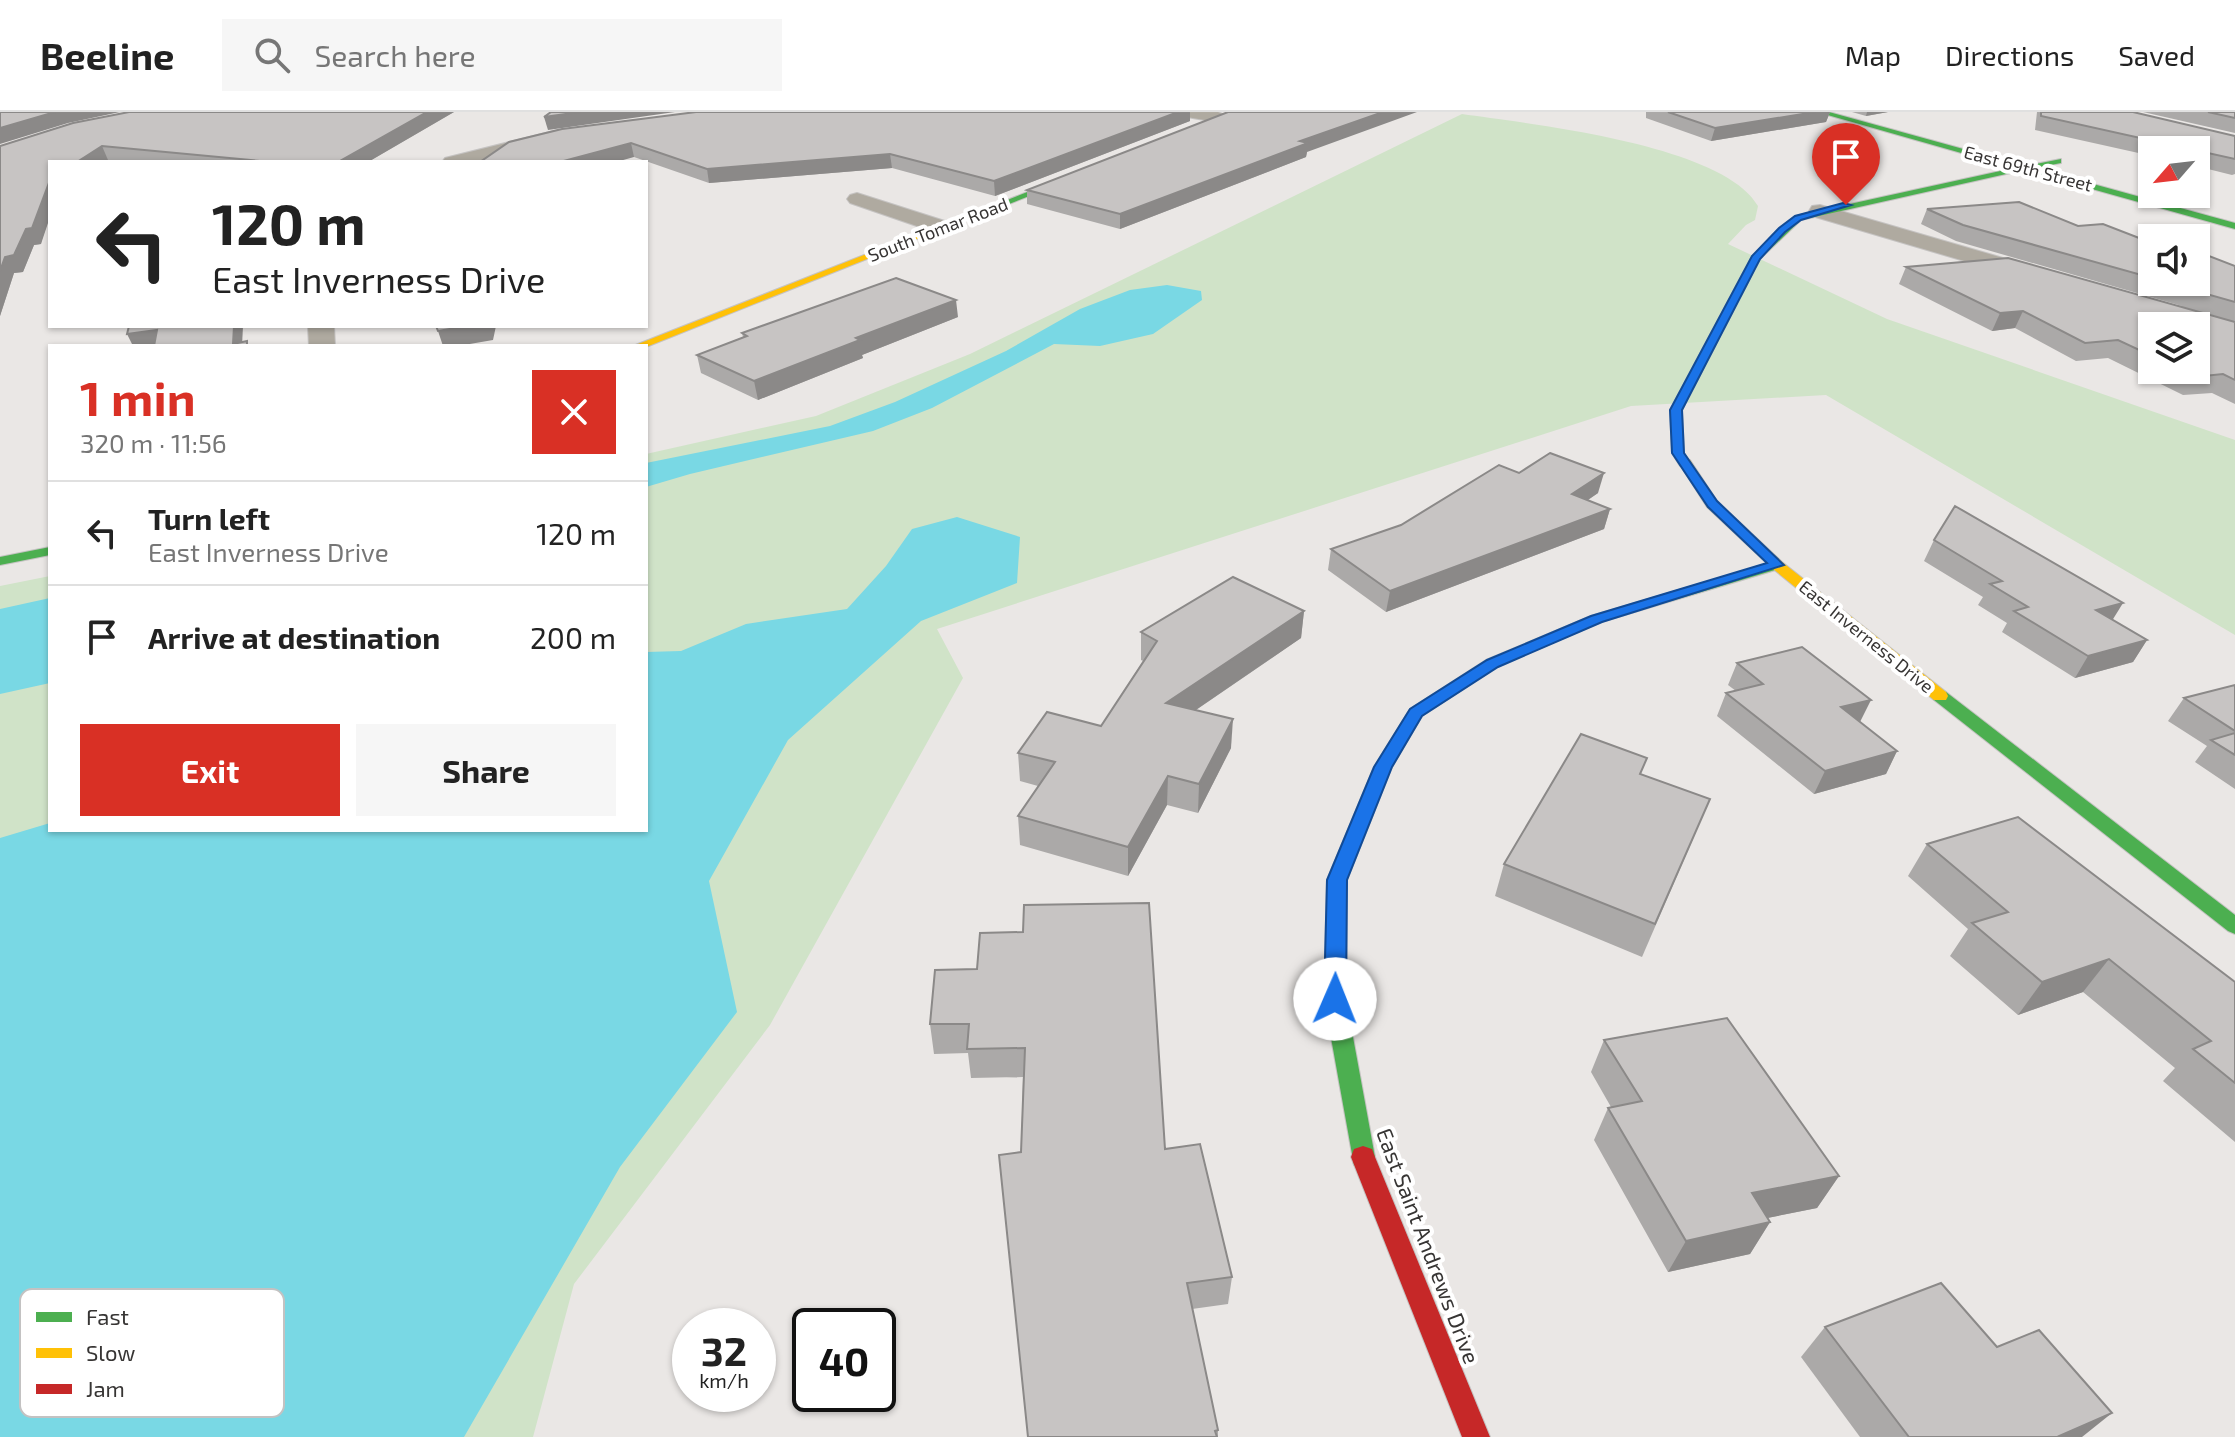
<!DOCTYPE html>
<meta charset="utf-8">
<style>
:root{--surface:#fff;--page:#f6f6f6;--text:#222;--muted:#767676;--line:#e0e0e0;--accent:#d93025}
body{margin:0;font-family:"Exo 2",sans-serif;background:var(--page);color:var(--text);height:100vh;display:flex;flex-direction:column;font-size:30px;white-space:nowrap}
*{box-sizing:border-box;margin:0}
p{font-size:26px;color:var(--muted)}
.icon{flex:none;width:44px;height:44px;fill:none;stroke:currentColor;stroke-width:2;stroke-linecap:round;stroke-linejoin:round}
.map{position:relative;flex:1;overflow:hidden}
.drawer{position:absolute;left:48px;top:232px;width:600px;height:488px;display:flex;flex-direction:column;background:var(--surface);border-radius:0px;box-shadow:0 2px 6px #0004}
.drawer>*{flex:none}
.hud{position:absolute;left:48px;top:48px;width:600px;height:168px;border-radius:0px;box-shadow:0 2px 6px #0004;background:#fff;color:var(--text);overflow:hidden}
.needle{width:52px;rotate:242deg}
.controls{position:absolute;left:2138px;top:24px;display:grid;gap:16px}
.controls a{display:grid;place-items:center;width:72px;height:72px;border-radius:0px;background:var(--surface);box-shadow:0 2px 6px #0004;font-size:40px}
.speed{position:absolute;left:672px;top:1196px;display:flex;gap:16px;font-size:40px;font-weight:700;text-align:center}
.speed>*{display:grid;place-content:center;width:104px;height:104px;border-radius:50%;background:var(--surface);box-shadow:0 2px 6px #0004;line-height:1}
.speed small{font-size:20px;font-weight:400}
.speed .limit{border:4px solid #111;border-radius:12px;background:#fff;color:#111}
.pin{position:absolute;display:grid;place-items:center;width:68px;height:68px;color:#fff;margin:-82px -34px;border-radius:50% 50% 50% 0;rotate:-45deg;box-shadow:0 0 8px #0007}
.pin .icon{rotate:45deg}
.me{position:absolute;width:88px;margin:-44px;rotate:1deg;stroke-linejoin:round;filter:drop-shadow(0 0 6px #0008)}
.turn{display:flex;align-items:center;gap:28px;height:168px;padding:0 32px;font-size:36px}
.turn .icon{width:104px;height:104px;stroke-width:2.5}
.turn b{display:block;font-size:56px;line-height:68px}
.round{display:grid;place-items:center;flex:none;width:84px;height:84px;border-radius:0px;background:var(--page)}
.head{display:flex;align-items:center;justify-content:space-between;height:136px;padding:0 32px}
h1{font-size:48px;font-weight:700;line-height:60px;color:var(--accent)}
.primary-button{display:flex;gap:16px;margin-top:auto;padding:16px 32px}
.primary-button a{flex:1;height:92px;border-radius:0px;background:var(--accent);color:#fff;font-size:32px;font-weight:700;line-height:92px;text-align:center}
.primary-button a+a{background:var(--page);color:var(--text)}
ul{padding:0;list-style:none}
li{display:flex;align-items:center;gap:24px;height:104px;padding:0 32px;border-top:2px solid var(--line)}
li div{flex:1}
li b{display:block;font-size:30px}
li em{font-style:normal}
header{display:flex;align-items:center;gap:48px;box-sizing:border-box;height:112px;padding:0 40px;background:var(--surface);border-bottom:2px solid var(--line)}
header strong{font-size:38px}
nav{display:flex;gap:44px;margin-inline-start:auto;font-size:28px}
.search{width:560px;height:72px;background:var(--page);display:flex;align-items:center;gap:20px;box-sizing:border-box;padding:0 28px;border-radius:0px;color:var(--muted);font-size:30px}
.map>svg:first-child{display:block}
</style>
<header>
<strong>Beeline</strong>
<div class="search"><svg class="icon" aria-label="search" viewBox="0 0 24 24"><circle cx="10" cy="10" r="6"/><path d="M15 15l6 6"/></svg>Search here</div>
<nav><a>Map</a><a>Directions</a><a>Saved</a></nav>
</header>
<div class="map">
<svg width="2235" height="1325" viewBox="0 0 2235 1325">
<rect width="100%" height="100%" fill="#eae7e5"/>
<path fill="#d0e3c8" d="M1462,2C1530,12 1723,32 1758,94L1755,108L1746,113L1728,132L1887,207L2235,328V523L1826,283L1631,294L937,517L963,566L770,913L574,1172L533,1325H0V474L50,464V718H646V342L816,304L970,242Z"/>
<g fill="#79d8e4">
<path d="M1167,173L1201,179L1202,188L1153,222L1100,234L1054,232L932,296L873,319L690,362L646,375V351L830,314L895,290L1006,239L1080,197L1130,178Z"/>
<path d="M957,405L1020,425L1017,471L921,509L788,628L709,769L737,900L620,1055L464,1325H0V726L50,711V718H646V540L681,539L746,512L847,497L886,454L912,417Z"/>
<path d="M50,486V571L0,582V497Z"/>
</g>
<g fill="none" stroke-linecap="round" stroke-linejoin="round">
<defs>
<g id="street">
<path d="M1178,0H1218L1231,6L1222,11L1181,4Z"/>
<path d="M558,18L567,23L564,27L475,50H442L445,46Z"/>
<path d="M857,81L951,111L954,116L943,123L850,91L847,87L850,83Z"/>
<path d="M1820,93L2048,159L2052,164L2048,169H2032L1812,104L1809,99L1812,94Z"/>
<path d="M308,214H334L335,234H309Z"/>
</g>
<g id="fast">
<path d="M1817,0H1829L2025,54L2061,47V51L2035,56L2235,111V117L2024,58L1801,108L1760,147L1682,298L1684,341L1691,351L1680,354L1672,341L1670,298L1751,146L1795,104L2014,56Z"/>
<path d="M1080,59L1087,61L969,108L962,106Z"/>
<path d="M50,435V443L0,453V445Z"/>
<path d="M1777,449L1784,453L1782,456L1601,510L1498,554L1422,604L1392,655L1347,768L1346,887L1375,1045L1372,1053L1363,1056L1354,1053L1324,887L1327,768L1374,655L1410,597L1486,548L1591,504Z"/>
<path d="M1940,579L1946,580L2235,803V822L2228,819L1934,588L1932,584L1934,580Z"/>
</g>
<g id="slow">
<path d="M963,104L970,106L646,235L633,234Z"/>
<path d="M1685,347L1690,348L1717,389L1782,450L1946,580L1948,584L1946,588H1934L1772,456L1707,395L1679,351Z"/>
</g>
<path id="jam" d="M1363,1034L1372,1037L1375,1045L1490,1325H1462L1351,1045L1354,1037Z"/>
</defs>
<use href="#street" stroke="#c5c3c2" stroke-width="2"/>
<use href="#fast" stroke="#c5c3c2" stroke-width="2"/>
<use href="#slow" stroke="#c5c3c2" stroke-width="2"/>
<use href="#jam" stroke="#c5c3c2" stroke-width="2"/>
<use href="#street" fill="#afaaa0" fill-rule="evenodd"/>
<use href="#fast" fill="#4caf50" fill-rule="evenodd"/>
<use href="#slow" fill="#ffc107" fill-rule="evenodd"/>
<use href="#jam" fill="#c62828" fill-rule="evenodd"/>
</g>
<g fill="#aba9a8" fill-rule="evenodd">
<path d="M454,0L368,50H130L108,48L105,50H50L41,132L34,133L23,160L14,161L0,204V34Z"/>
<path d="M696,0L1190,9L995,84L892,56L709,71L634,45L480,50Z"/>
<path d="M1646,0H1830L1826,10L1711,29L1646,6Z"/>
<path d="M1852,0H1888L1866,4Z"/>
<path d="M2037,0H2133L2235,24V62L2232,63L2196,54V38H2152V44L2035,18Z"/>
<path d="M2143,0H2235V21Z"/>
<path d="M1307,40L1306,45L1120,117L1027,92V78Z"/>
<path d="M1927,97L2078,114L2152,131V170H2196L2235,154V292L2212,281L2183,283L2108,246L2076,249L2015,216L1992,219L1899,172L1906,155L2182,194L1956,129L1921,112ZM2152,214L2196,258H2152Z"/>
<path d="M958,205L862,243L863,246L758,288L701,261L697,243L743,225L742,221Z"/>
<path d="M1519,361L1598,381L1588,388L1610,397L1604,417L1386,500L1328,458L1331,437L1401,413Z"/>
<path d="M1934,428L2113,508L2147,528L2133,550L2075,566L2002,520L2007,511L1978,493L1983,485L1924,449Z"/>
<path d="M1304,499L1301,526L1196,598L1231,636L1198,701L1167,693L1128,764L1020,733L1018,704L1038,674L1020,669L1018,641L1101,614L1143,549L1141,548V520Z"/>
<path d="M1737,551L1860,610L1897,639L1886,662L1814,682L1717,604L1726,581L1736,579L1728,573Z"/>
<path d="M2235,573V677L2195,650L2207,634L2168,609L2184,586Z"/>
<path d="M1641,663L1696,720L1642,845L1495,784L1504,752Z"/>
<path d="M1927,732L2235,870V1030L2163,969L2175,956L2083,880L2018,903L1950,844L1968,817L1908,764Z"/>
<path d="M935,858L1165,1037L1232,1165L1228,1192L1192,1197L1218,1318V1325H1028L1021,1040L1023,965L971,966L968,941L934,942L930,912Z"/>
<path d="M1604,928L1839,1064L1817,1096L1767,1106L1770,1110L1750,1142L1668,1160L1594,1028L1608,996L1611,995L1591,960Z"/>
<path d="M1825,1215L1997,1235L2082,1325H1860L1801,1245Z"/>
</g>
<g fill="#8b8988">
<path d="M55,0H120L68,11L0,32V16Z"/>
<path d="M427,0H454L368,50H338Z"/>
<path d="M580,0H675L548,18L544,5Z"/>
<path d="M1178,0H1190V9L995,84L994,69Z"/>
<path d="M1383,0H1417L1307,40L1306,45L1120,117V102L1300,29Z"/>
<path d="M1815,0H1830L1826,10L1711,29L1715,16Z"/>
<path d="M1867,0H1888L1866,4Z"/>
<path d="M631,31L634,45L616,50H560Z"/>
<path d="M102,34L108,48L105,50H77Z"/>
<path d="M890,42L892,56L709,71L707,57Z"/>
<path d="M50,68V105L41,132L34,133L23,160L14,161L0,204V159L5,145L26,117Z"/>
<path d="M956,188L958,205L862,243L863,246L758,288L754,269L856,226Z"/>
<path d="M2023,199L2015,216L1992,219L2000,201Z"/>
<path d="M234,214H243L242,234L233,232Z"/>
<path d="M467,214H496L493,228L458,234H443L438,219Z"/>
<path d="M157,218L165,234H133L127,222Z"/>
<path d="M1604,361L1598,381L1567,402L1572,382Z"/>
<path d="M1610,397L1604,417L1386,500L1390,479Z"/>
<path d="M2123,491L2110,512L2096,498Z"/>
<path d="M1304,499L1301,526L1165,619L1166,591Z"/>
<path d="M2147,528L2133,550L2075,566L2088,544Z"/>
<path d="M1871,588L1860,610L1841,595Z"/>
<path d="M1233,607L1231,636L1198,701L1199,672Z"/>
<path d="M1897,639L1886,662L1814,682L1825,659Z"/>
<path d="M1168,664L1167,693L1128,764V735Z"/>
<path d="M2109,847L2083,880L2018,903L2042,870Z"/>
<path d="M1839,1064L1817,1096L1732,1113L1752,1081Z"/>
<path d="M1770,1110L1750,1142L1668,1160L1686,1129Z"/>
<path d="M2112,1301L2082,1325H2058Z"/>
</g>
<g fill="#c7c4c3" stroke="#8b8988" stroke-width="2">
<path d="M0,0H55L0,16Z"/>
<path d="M129,0H427L338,50H271L102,34L77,50H50V68L32,116L26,117L14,143L5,145L0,159V34L73,11Z"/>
<path d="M551,0H580L544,5Z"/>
<path d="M696,0H1178L994,69L890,42L707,57L631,31L560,50H480L509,30L562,17Z"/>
<path d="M1228,0H1383L1300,29L1308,31L1120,102L1027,78Z"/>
<path d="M1668,0H1815L1715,16Z"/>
<path d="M2041,0H2133L2235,24V47L2041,4Z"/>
<path d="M2208,0H2235V6Z"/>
<path d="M2019,90L2078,114L2103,112L2152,131V166L1963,113L1927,97Z"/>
<path d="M2196,139L2235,154V190L2164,170H2196Z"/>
<path d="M2008,146L2235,210V268L2223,262L2194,265L2180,258H2196V214H2152V244L2118,228L2085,231L2023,199L2000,201L1906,155Z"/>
<path d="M896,166L956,188L856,226L860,228L754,269L697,243L747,224L742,221Z"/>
<path d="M129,214H234L233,232L247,229V234H154L157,218L127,222Z"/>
<path d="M436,214H467L438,219Z"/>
<path d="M1550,341L1604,361L1572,382L1610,397L1390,479L1331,437L1401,413L1499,353L1519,361Z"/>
<path d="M1955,394L2123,491L2096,498L2147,528L2088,544L2014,499L2028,495L1990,472L2002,469L1934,428Z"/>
<path d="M1233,465L1304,499L1166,591L1233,607L1199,672L1168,664L1128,735L1018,704L1055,650L1018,641L1047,600L1101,614L1157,529L1141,520Z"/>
<path d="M1802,535L1871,588L1841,595L1897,639L1825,659L1726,581L1763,572L1737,551Z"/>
<path d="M2235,573V619L2184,586Z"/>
<path d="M2235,621V643L2211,628Z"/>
<path d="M1581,622L1647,646L1640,662L1710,687L1655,812L1504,752Z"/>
<path d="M2018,705L2235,870V971L2193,937L2211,929L2109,847L2042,870L1972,811L2008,800L1927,732Z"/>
<path d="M1149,791L1165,1037L1200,1032L1232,1165L1187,1171L1218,1318L1215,1319L1217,1325H1028L999,1043L1021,1040L1025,936L967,937L969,912H930L935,858L977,857L980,821L1023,820L1024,793Z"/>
<path d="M1727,906L1839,1064L1752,1081L1770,1110L1686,1129L1608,996L1642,989L1604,928Z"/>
<path d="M1941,1171L1997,1235L2039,1218L2112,1301L2059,1324L2060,1325H1909L1825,1215Z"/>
</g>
<path fill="#1a73e8" stroke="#114b97" stroke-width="2" d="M1843,91L1851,93L1801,108L1785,120L1760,147L1682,298L1684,341L1717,389L1784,453L1602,510L1498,555L1422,604L1392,655L1347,768L1346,887L1343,893L1335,896L1327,893L1324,887L1327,768L1374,655L1410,597L1487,548L1591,504L1767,451L1708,395L1672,341L1670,298L1752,144L1779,116L1795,104Z"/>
<g text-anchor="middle" stroke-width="8" stroke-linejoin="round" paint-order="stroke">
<g font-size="18" fill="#373534" stroke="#fff">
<text transform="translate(2028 57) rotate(15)" y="6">East 69th Street</text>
<text transform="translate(938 118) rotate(-21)" y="6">South Tomar Road</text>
<text transform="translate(1866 525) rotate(39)" y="6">East Inverness Drive</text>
</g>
<g font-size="22" fill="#373534" stroke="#fff">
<text transform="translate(1428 1134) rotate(69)" y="8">East Saint Andrews Drive</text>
</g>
</g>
<rect x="20" y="1177" width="264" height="128" rx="12" fill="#fff" stroke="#c3c2c2" stroke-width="2"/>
<rect x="36" y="1200" width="36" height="10" fill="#4caf50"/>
<rect x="36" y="1236" width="36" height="10" fill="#ffc107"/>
<rect x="36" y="1272" width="36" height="10" fill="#c62828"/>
<g font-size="22" fill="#373534">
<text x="86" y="1213">Fast</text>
<text x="86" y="1249">Slow</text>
<text x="86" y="1285">Jam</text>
</g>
</svg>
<div class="controls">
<a><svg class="needle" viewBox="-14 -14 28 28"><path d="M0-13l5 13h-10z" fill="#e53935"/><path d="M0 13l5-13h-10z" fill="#767676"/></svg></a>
<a><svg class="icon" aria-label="sound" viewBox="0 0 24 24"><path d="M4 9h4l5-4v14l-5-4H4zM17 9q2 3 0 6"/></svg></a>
<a><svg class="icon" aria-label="layers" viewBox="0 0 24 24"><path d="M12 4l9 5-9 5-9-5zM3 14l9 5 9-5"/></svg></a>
</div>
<div class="speed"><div>32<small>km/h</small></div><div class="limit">40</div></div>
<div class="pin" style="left:1846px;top:93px;background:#d93025"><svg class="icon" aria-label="arrive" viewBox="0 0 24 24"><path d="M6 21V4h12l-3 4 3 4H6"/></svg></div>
<svg class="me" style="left:1335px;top:887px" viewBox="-20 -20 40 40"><circle r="19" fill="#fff"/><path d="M0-13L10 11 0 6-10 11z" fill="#1a73e8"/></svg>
<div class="hud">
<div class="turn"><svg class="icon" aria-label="left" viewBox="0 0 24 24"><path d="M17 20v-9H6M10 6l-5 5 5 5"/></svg><div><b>120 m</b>East Inverness Drive</div></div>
</div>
<section class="drawer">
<div class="head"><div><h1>1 min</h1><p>320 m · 11:56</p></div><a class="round" style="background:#d93025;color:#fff"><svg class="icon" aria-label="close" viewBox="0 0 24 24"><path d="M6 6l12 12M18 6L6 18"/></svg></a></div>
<ul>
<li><svg class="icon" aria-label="left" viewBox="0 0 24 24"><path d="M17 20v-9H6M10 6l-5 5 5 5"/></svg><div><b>Turn left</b><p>East Inverness Drive</p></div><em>120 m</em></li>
<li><svg class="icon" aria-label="arrive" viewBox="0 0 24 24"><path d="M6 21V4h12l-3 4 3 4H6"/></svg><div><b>Arrive at destination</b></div><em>200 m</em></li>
</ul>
<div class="primary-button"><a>Exit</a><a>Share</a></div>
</section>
</div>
